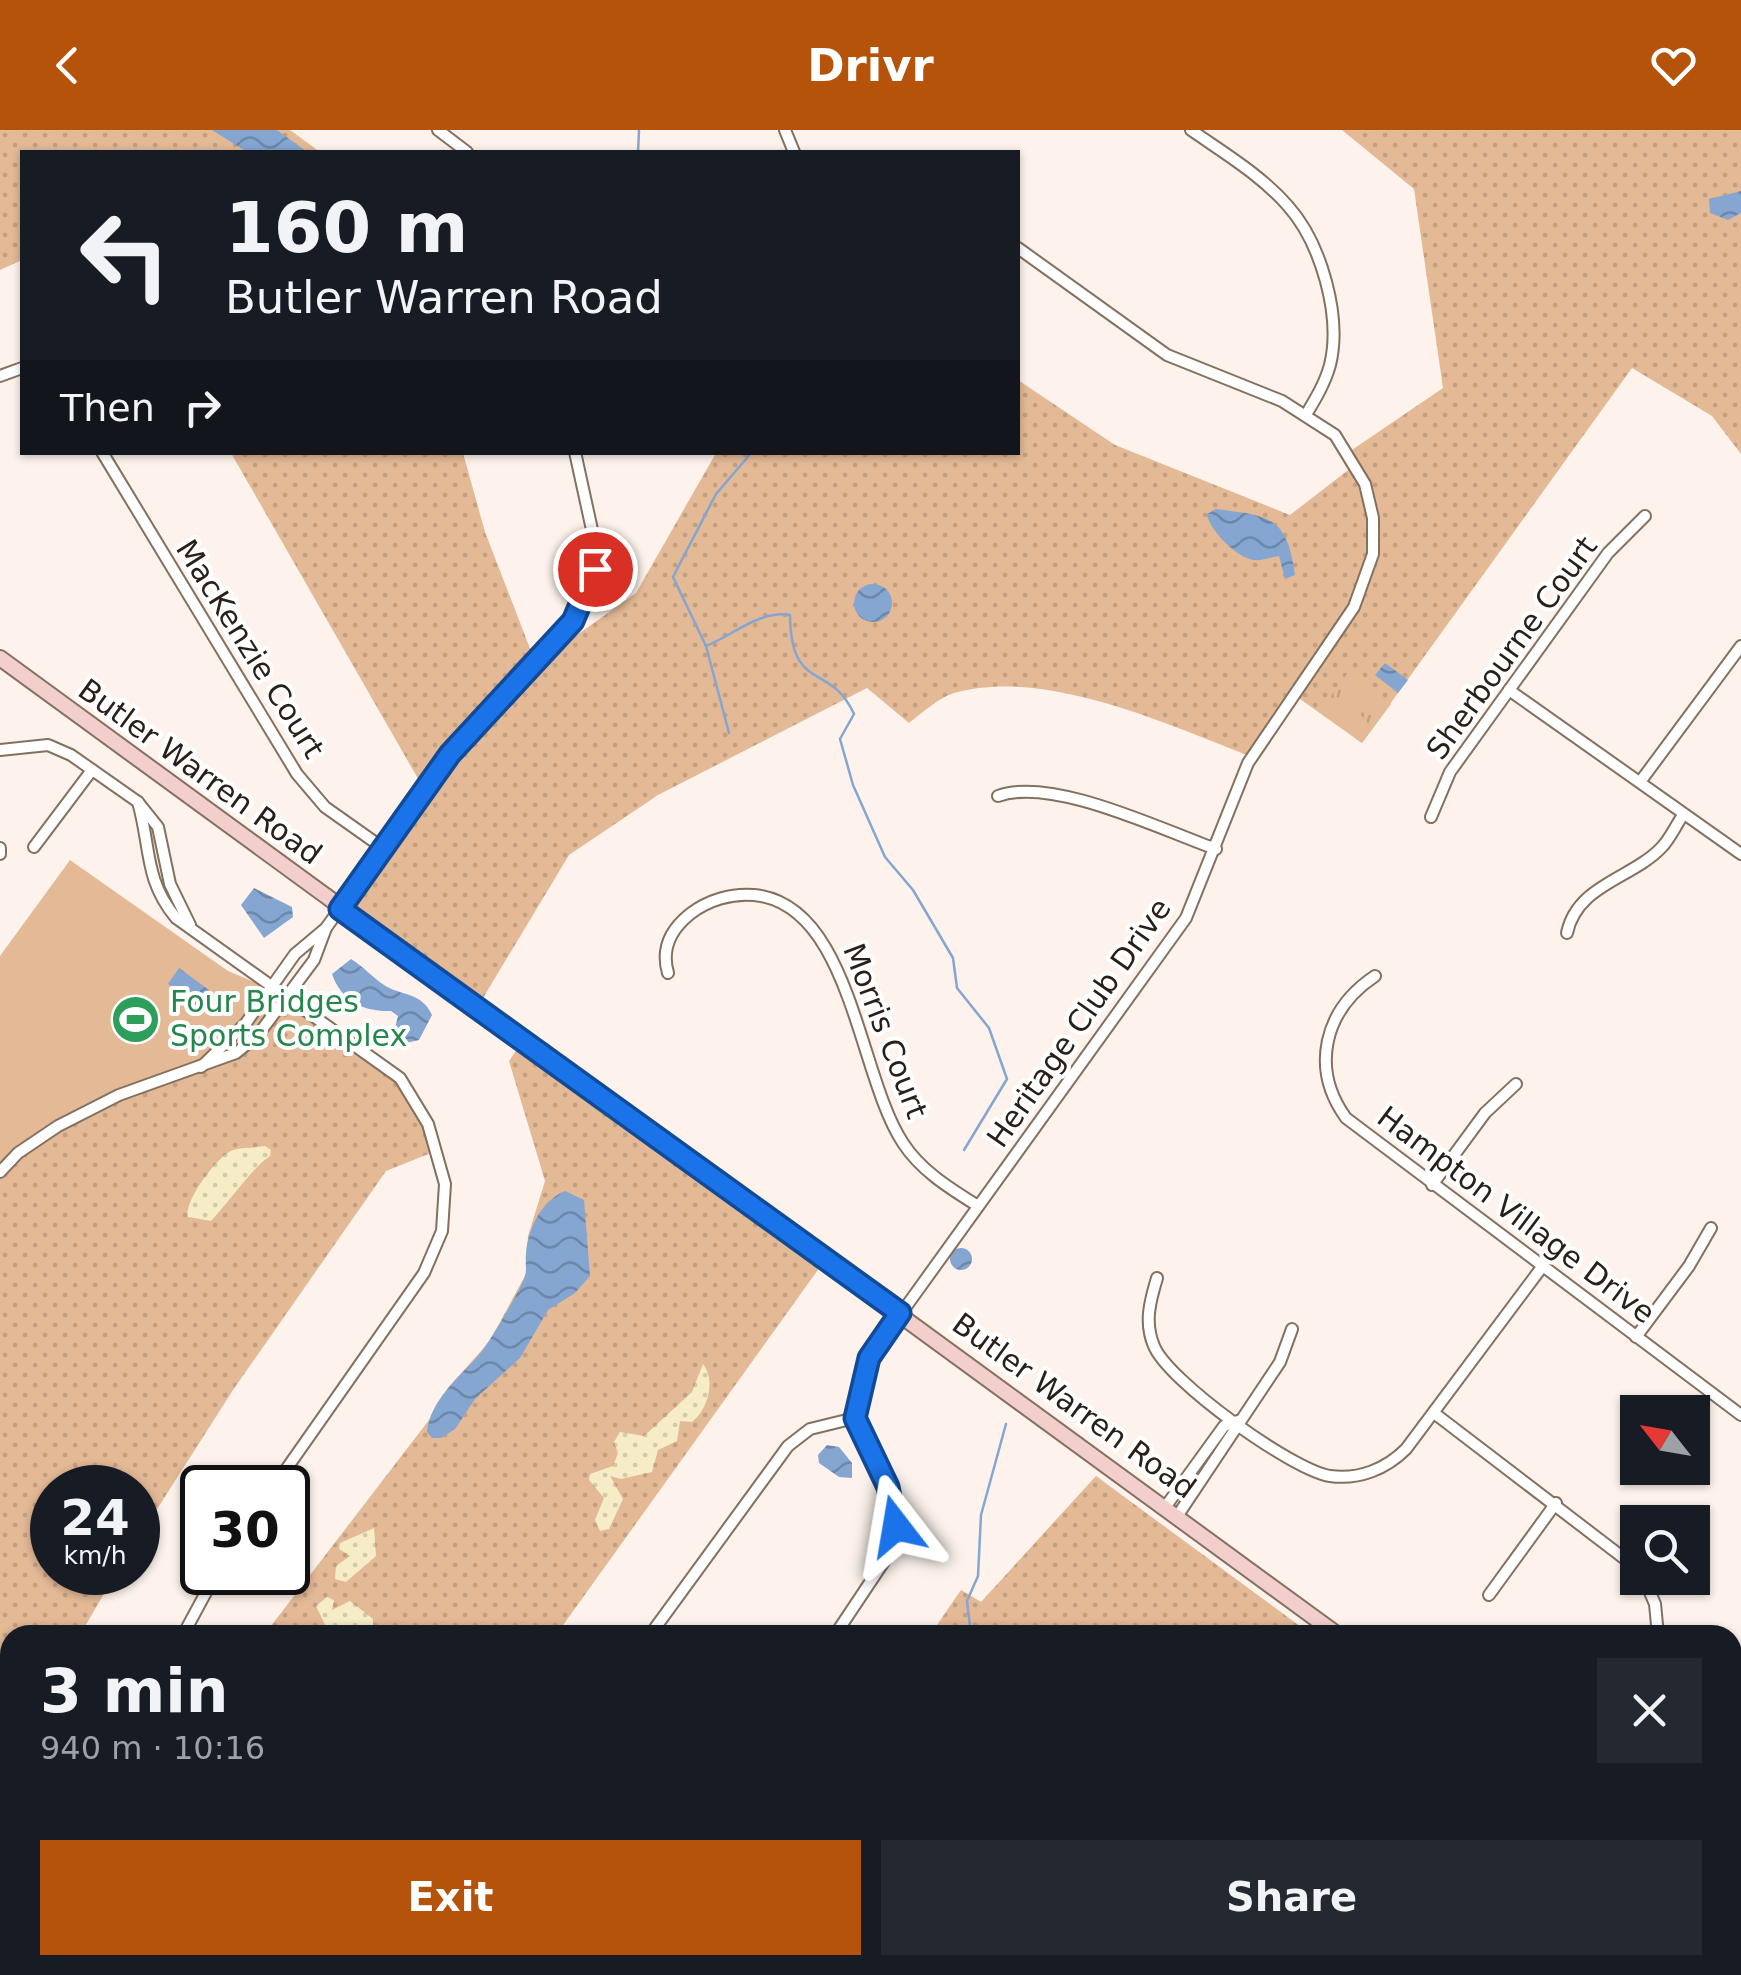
<!DOCTYPE html>
<meta charset="utf-8">
<style>
:root{--surface:#171b24;--page:#242831;--text:#f1f3f6;--muted:#9ea1a6;--accent:#b45309}
body{margin:0;font-family:"DejaVu Sans",sans-serif;background:var(--page);color:var(--text);height:100vh;display:flex;flex-direction:column;font-size:38px;white-space:nowrap}
*{box-sizing:border-box;margin:0}
p{font-size:32px;color:var(--muted)}
.icon{flex:none;width:55px;height:55px;fill:none;stroke:currentColor;stroke-width:2;stroke-linecap:round;stroke-linejoin:round}
.map{position:relative;flex:1;overflow:hidden}
.sheet{position:absolute;left:0px;top:1495px;width:1742px;height:350px;display:flex;flex-direction:column;background:var(--surface);border-radius:30px 30px 0 0;box-shadow:0 2px 8px #0004}
.sheet>*{flex:none}
.banner{position:absolute;left:20px;top:20px;width:1000px;height:305px;border-radius:0px;box-shadow:0 2px 8px #0004;background:#171b24;color:var(--text);overflow:hidden}
.needle{width:65px;rotate:301deg}
.tools{position:absolute;left:1620px;top:1265px;display:grid;gap:20px}
.tools a{display:grid;place-items:center;width:90px;height:90px;border-radius:0px;background:var(--surface);box-shadow:0 2px 8px #0004;font-size:50px}
.speed{position:absolute;left:30px;top:1335px;display:flex;gap:20px;font-size:50px;font-weight:700;text-align:center}
.speed>*{display:grid;place-content:center;width:130px;height:130px;border-radius:50%;background:var(--surface);box-shadow:0 2px 8px #0004;line-height:1}
.speed small{font-size:25px;font-weight:400}
.speed .limit{border:5px solid #111;border-radius:15px;background:#fff;color:#111}
.pin{position:absolute;display:grid;place-items:center;width:85px;height:85px;color:#fff;margin:-42px;border:5px solid #fff;border-radius:50%;box-shadow:0 2px 10px #0007}
.me{position:absolute;width:110px;margin:-55px;rotate:346deg;stroke-linejoin:round;filter:drop-shadow(0 0 8px #0008)}
.turn{display:flex;align-items:center;gap:35px;height:210px;padding:0 40px;font-size:45px}
.turn .icon{width:130px;height:130px;stroke-width:2.5}
.turn b{display:block;font-size:70px;line-height:85px}
.then{display:flex;align-items:center;height:95px;padding:0 40px;background:#0003;gap:20px;font-size:38px}
.round{display:grid;place-items:center;flex:none;width:105px;height:105px;border-radius:0px;background:var(--page)}
.summary{display:flex;align-items:center;justify-content:space-between;height:170px;padding:0 40px}
h1{font-size:60px;font-weight:700;line-height:75px}
.action{display:flex;gap:20px;margin-top:auto;padding:20px 40px}
.action a{flex:1;height:115px;border-radius:0px;background:var(--accent);color:#fff;font-size:40px;font-weight:700;line-height:115px;text-align:center}
.action a+a{background:var(--page);color:var(--text)}
header{display:flex;justify-content:space-between;align-items:center;height:130px;padding:0 40px;background:var(--accent);color:#fff;font-size:45px;font-weight:700}
.map>svg:first-child{display:block}
</style>
<header><svg class="icon" aria-label="back" viewBox="0 0 24 24"><path d="M15 5l-7 7 7 7"/></svg>Drivr<svg class="icon" aria-label="heart" viewBox="0 0 24 24"><path d="M12 20l-8-8c-3-5 5-10 8-4 3-6 11-1 8 4z"/></svg></header>
<div class="map">
<svg width="1741" height="1845" viewBox="0 0 1741 1845">
<defs>
<pattern id="grass-dots" width="8" height="8" patternUnits="userSpaceOnUse" patternTransform="scale(2.5)"><rect width="8" height="8" fill="#e3b996"/><path d="M2 2h.1M6 6h.1" fill="none" stroke="#c39f81" stroke-width="1.8" stroke-linecap="round"/></pattern>
<pattern id="sand-dots" width="8" height="8" patternUnits="userSpaceOnUse" patternTransform="scale(2.5)"><rect width="8" height="8" fill="#f6ecc6"/><path d="M2 2h.1M6 6h.1" fill="none" stroke="#d3caa9" stroke-width="1.8" stroke-linecap="round"/></pattern>
<pattern id="park-tufts" width="24" height="20" patternUnits="userSpaceOnUse" patternTransform="scale(2.5)"><rect width="24" height="20" fill="#e3b996"/><path d="M3 7l-1-3M5 7V3M7 7l1-3M15 17l-1-3M17 17v-4M19 17l1-3" fill="none" stroke="#c39f81"/></pattern>
<pattern id="water-waves" width="16" height="10" patternUnits="userSpaceOnUse" patternTransform="scale(2.5)"><rect width="16" height="10" fill="#84a6d1"/><path d="M0 5q4-4 8 0t8 0" fill="none" stroke="#6c87a9"/></pattern>
</defs>
<rect width="100%" height="100%" fill="#fdf3ec"/>
<g fill="url(#grass-dots)">
<path d="M0,0H290L320,22H22V130L0,140Z"/>
<path d="M1342,0H1741V324L1712,286L1632,238L1362,613L1293,564L1252,627C1167,594 1044,537 954,563C938,568 922,583 909,593L867,558L658,665L569,725L477,878L340,779L424,659L231,323H463L485,402L536,534L636,463L716,323L1018,322V250L1115,315L1290,385L1356,334L1349,322L1443,258L1414,59Z"/>
<path d="M287,866L400,948L436,1021L386,1041L233,1260L138,1409V1358H52V1442L116,1443L80,1505H10V1601L0,1608V1042L18,1023Z"/>
<path d="M523,910L825,1130L556,1505H264L429,1290L447,1259L489,1212L526,1144L528,1106L545,1051L509,931Z"/>
<path d="M1096,1346L1312,1505H930L961,1460L981,1472Z"/>
<path d="M278,1835H1606L1599,1845H292Z"/>
</g>
<g fill="url(#sand-dots)">
<path d="M265,1016L271,1020L270,1026C253,1037 228,1073 211,1091L188,1087C183,1072 218,1025 233,1020C243,1017 255,1018 265,1016Z"/>
<path d="M703,1234C716,1250 708,1280 692,1292L680,1291L677,1311L658,1320L652,1342L621,1349L610,1346L623,1369L609,1399L600,1401L595,1390L604,1368L589,1350L590,1344L613,1336L618,1323L614,1312L620,1302L644,1306L692,1262Z"/>
<path d="M374,1398L376,1426L346,1452L335,1449L336,1436L350,1426L339,1419L340,1413Z"/>
<path d="M327,1467L334,1470L332,1480L350,1471L373,1489V1505H330L316,1476Z"/>
</g>
<g fill="url(#park-tufts)">
<path d="M1348,543L1391,574L1362,613L1319,582Z"/>
<path d="M1733,1802L1741,1808V1845H1627L1634,1835H1732Z"/>
</g>
<g fill="#e3b996">
<path d="M1352,552L1379,572L1370,585L1342,565Z"/>
<path d="M1339,570L1367,590L1358,603L1330,583Z"/>
<path d="M70,730L228,841L287,866L236,923L119,965L58,996L0,1042V826Z"/>
</g>
<g fill="url(#water-waves)">
<path d="M212,0H277L307,22H247Z"/>
<path d="M1741,61V83L1728,90L1710,83L1709,69Z"/>
<path d="M1216,379C1270,386 1287,386 1295,445L1285,449L1279,426C1272,427 1261,431 1254,430C1237,428 1209,400 1207,384Z"/>
<circle cx="873" cy="473" r="19"/>
<path d="M1385,533L1408,550L1398,563L1375,545Z"/>
<path d="M254,758L292,777L293,787L264,808L241,775Z"/>
<path d="M351,829C364,837 371,846 384,855C401,866 422,862 432,885L419,910L406,913L395,898L398,886L391,881C364,882 341,871 332,844Z"/>
<path d="M179,838L209,860L198,876L168,854Z"/>
<path d="M565,1061L584,1070L590,1146L575,1163L548,1180L520,1228L475,1269L455,1299L441,1308H432L427,1302C430,1271 458,1248 478,1226C488,1215 520,1161 525,1146C527,1140 525,1131 526,1123C528,1099 541,1071 565,1061Z"/>
<circle cx="961" cy="1129" r="11"/>
<path d="M827,1315L839,1317L852,1333V1348L839,1347L819,1333L818,1325Z"/>
</g>
<g fill="none" stroke-linecap="round" stroke-linejoin="round">
<g stroke="#84a6d1" stroke-width="2.5">
<path d="M638,22L639,0"/>
<path d="M706,516C733,505 760,480 790,485C791,564 830,531 854,584L840,609L853,655L885,727L913,760L953,828L957,858L989,898L1007,949L964,1020"/>
<path d="M729,603L706,516L673,447L716,364L752,322"/>
<path d="M971,1505L967,1471L978,1446L981,1385L1006,1294"/>
<path d="M953,1845L955,1835"/>
</g>
<defs>
<g id="minor">
<path d="M438,0L467,22"/>
<path d="M785,0L794,22"/>
<path d="M1191,0C1224,23 1261,45 1288,76C1321,113 1342,186 1330,235C1325,253 1316,268 1307,283"/>
<path d="M0,246L22,238"/>
<path d="M102,322L297,644L325,677L383,718"/>
<path d="M1509,560L1741,724"/>
<path d="M0,620L48,615L71,625L138,672L158,697L170,754L190,795"/>
<path d="M1640,652L1741,516"/>
<path d="M998,666C1052,646 1162,700 1216,719"/>
<path d="M138,672C151,717 144,750 176,788L400,948L428,994L445,1054L442,1101L424,1143L273,1358"/>
<path d="M1431,687L1450,642L1608,423L1645,386"/>
<path d="M34,717L92,640"/>
<path d="M0,718V724"/>
<path d="M1567,803C1577,755 1631,749 1661,718C1670,709 1676,695 1683,685"/>
<path d="M668,843C661,819 670,800 690,784C708,770 732,763 754,765C851,774 858,945 903,1013C921,1041 951,1059 978,1076"/>
<path d="M1375,846C1324,880 1310,938 1346,988L1741,1285"/>
<path d="M201,937L246,893L295,824L326,798L451,624L560,508L584,473L596,418L575,322"/>
<path d="M0,1042L18,1023L58,996L119,965L236,923L258,905L314,830L326,798"/>
<path d="M1432,1055L1485,983L1516,954"/>
<path d="M1157,1148C1150,1171 1144,1193 1154,1216C1168,1251 1292,1340 1330,1346C1359,1350 1386,1339 1406,1319L1542,1137"/>
<path d="M1636,1207L1689,1136L1711,1098"/>
<path d="M1434,1283L1638,1439"/>
<path d="M1166,1376L1224,1296L1238,1291"/>
<path d="M1178,1385L1280,1232L1292,1199"/>
<path d="M1644,1448L1655,1474L1658,1505"/>
<path d="M1489,1465L1556,1373"/>
<path d="M183,1505L217,1442"/>
<path d="M650,1505L788,1316L810,1299L855,1288"/>
<path d="M835,1505L891,1421L896,1402L888,1357L855,1288L869,1228L1186,788L1248,633L1354,477L1373,424V388L1365,354L1335,305L1282,271L1167,225L1018,118"/>
<path d="M0,1703L10,1696"/>
<path d="M143,1835L157,1845"/>
</g>
<g id="secondary">
<path d="M0,528L1338,1505"/>
<path d="M1732,1671L1741,1655"/>
<path d="M1732,1793L1741,1799"/>
<path d="M1617,1845L1624,1835"/>
</g>
</defs>
<use href="#minor" stroke="#84705f" stroke-width="14"/>
<use href="#secondary" stroke="#84705f" stroke-width="18"/>
<use href="#minor" stroke="#fff" stroke-width="10"/>
<use href="#secondary" stroke="#f2cfcc" stroke-width="14"/>
</g>
<g fill="none" stroke-linecap="round" stroke-linejoin="round">
<defs>
<path id="route" d="M595,439L573,491L450,624L340,779L900,1183L869,1228L855,1288L888,1357L896,1396"/>
</defs>
<use href="#route" stroke="#114b97" stroke-width="25"/>
<use href="#route" stroke="#1a73e8" stroke-width="18"/>
</g>
<defs>
<symbol id="stadium-disc" viewBox="-11 -11 22 22"><circle r="9.5" fill="#2e9e5b" stroke="#fff"/><path d="M0-5a6.5 5 0 1 0 0 10a6.5 5 0 1 0 0-10ZM-3.5-1.8h7v3.6h-7Z" fill="#fff"/></symbol>
</defs>
<g fill-rule="evenodd">
<use href="#stadium-disc" x="108" y="862" width="55" height="55"/>
</g>
<g text-anchor="middle" stroke-width="8" stroke-linejoin="round" paint-order="stroke">
<g font-size="30" fill="#271f18" stroke="#fff">
<text transform="translate(1512 518) rotate(-54)" y="10">Sherbourne Court</text>
<text transform="translate(250 519) rotate(58)" y="10">MacKenzie Court</text>
<text transform="translate(200 642) rotate(36)" y="10">Butler Warren Road</text>
<text transform="translate(1079 893) rotate(-55)" y="10">Heritage Club Drive</text>
<text transform="translate(885 901) rotate(69)" y="10">Morris Court</text>
<text transform="translate(1516 1085) rotate(37)" y="10">Hampton Village Drive</text>
<text transform="translate(1074 1276) rotate(36)" y="10">Butler Warren Road</text>
</g>
<g font-size="30" fill="#27864d" stroke="#fff" text-anchor="start">
<text x="170" y="882">Four Bridges<tspan x="170" dy="34">Sports Complex</tspan></text>
</g>
</g>
</svg>
<div class="tools">
<a><svg class="needle" viewBox="-14 -14 28 28"><path d="M0-13l5 13h-10z" fill="#e53935"/><path d="M0 13l5-13h-10z" fill="#9ea1a6"/></svg></a>
<a><svg class="icon" aria-label="search" viewBox="0 0 24 24"><circle cx="10" cy="10" r="6"/><path d="M15 15l6 6"/></svg></a>
</div>
<div class="speed"><div>24<small>km/h</small></div><div class="limit">30</div></div>
<div class="pin" style="left:595px;top:439px;background:#d93025"><svg class="icon" aria-label="arrive" viewBox="0 0 24 24"><path d="M6 21V4h12l-3 4 3 4H6"/></svg></div>
<svg class="me" style="left:896px;top:1396px" viewBox="-20 -20 40 40"><path d="M0-17L14 15 0 8-14 15z" fill="#1a73e8" stroke="#fff" stroke-width="4"/></svg>
<div class="banner">
<div class="turn"><svg class="icon" aria-label="left" viewBox="0 0 24 24"><path d="M17 20v-9H6M10 6l-5 5 5 5"/></svg><div><b>160 m</b>Butler Warren Road</div></div>
<div class="then">Then<svg class="icon" aria-label="right" viewBox="0 0 24 24"><path d="M7 20v-9h11M14 6l5 5-5 5"/></svg></div>
</div>
<section class="sheet">
<div class="summary"><div><h1>3 min</h1><p>940 m · 10:16</p></div><a class="round"><svg class="icon" aria-label="close" viewBox="0 0 24 24"><path d="M6 6l12 12M18 6L6 18"/></svg></a></div>
<div class="action"><a>Exit</a><a>Share</a></div>
</section>
</div>
